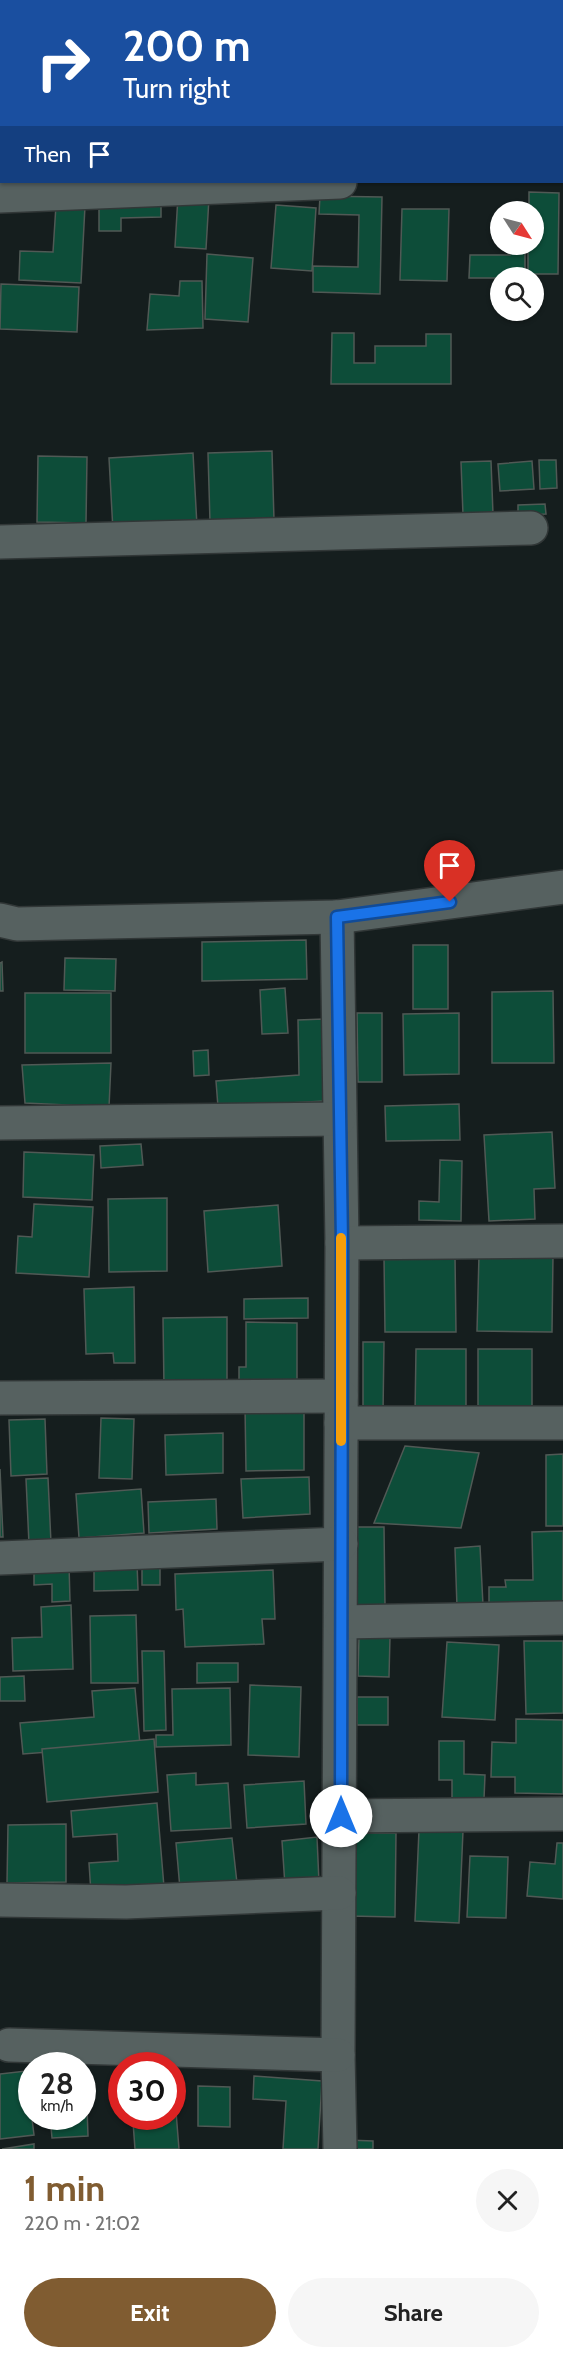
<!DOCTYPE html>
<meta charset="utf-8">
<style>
:root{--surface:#fff;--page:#f6f6f6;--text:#222;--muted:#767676;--accent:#805c31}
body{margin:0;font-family:Cabin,sans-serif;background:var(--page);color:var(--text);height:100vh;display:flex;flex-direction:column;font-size:22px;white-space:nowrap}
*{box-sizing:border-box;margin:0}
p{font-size:20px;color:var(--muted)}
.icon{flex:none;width:33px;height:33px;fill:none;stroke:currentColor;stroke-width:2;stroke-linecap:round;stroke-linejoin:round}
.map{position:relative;height:2149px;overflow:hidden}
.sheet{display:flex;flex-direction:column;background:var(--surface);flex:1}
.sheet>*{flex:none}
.banner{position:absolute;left:0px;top:0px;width:564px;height:183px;box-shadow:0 2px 4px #0004;background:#1a4fa0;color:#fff;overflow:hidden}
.needle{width:39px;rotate:126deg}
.buttons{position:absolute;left:490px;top:201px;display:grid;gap:12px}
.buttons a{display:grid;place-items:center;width:54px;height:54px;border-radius:50%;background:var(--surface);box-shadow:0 2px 4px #0004;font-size:30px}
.speed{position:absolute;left:18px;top:2052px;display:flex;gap:12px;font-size:30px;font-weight:700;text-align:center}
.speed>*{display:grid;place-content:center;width:78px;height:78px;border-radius:50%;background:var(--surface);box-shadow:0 2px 4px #0004;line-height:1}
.speed small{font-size:15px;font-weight:400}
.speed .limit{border:9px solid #d22;background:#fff;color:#111}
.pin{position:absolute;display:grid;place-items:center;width:51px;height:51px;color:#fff;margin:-62px -26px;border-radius:50% 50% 50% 0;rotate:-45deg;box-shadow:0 0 6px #0007}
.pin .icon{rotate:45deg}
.me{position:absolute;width:66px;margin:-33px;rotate:0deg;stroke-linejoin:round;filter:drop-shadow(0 0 4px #0008)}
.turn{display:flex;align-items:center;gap:21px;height:126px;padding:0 24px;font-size:27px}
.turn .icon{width:78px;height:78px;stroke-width:2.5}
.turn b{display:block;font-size:42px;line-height:51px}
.then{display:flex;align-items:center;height:57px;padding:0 24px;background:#0003;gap:12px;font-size:22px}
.round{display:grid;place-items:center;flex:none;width:63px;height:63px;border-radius:32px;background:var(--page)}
.head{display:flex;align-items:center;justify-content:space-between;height:102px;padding:0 24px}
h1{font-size:36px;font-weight:700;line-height:45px;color:var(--accent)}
.cta{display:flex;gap:12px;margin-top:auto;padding:12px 24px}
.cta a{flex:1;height:69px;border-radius:36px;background:var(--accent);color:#fff;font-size:24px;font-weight:700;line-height:69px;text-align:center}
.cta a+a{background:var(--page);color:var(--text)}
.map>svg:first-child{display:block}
</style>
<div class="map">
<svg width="563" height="2149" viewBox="0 0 563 2149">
<rect width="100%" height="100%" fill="#151e1e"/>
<g fill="#0d4d39" stroke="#505955" stroke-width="1.5">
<rect x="160" y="0" width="24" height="2"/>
<path d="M198,0H268L198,2Z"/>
<path d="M272,0H313L272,2Z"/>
<path d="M347,0H386L346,2Z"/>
<path d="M529,192L559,193L558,274H528V244H534V212H529Z"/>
<path d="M99,194H161V217L121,218V231H99Z"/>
<path d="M178,196L209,198L206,249L175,247Z"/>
<path d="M320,196L382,197L380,294L313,292V266L358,267L359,215L319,214Z"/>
<path d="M56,205L85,206L81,283L19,280L20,251L53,252Z"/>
<path d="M276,205L316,208L312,271L271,268Z"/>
<path d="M402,209H449L447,281L400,280Z"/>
<path d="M510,244H525V278H469L470,255H510Z"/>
<path d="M207,254L253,258L248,322L205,319Z"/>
<path d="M180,281H202L203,328L147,330L150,294L179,296Z"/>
<path d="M1,284L79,287L77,332L0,329Z"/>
<path d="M332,333H354V363H375V346H426V334H451V384H331Z"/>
<path d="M272,451L274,520L210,522L208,453Z"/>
<path d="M193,453L197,526L113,531L109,458Z"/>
<path d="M38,456L87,457L86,523L37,522Z"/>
<path d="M539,460H556L557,488L540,489Z"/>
<path d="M491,461L493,514L463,515L461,462Z"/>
<path d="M532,461L534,489L500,491L498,464Z"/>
<path d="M545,504L546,514L518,515V505Z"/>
<path d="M306,940L307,979L202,981V942Z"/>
<rect x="413" y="945" width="35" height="64"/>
<path d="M65,958L116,959L115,991L64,990Z"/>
<path d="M2,962L3,991H0V963Z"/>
<path d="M285,988L288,1033L262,1034L260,990Z"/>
<path d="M553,991L554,1063H492V992Z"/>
<rect x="25" y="993" width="86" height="60"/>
<path d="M357,1013H382V1082H358Z"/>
<path d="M459,1013V1074L404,1075L403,1014Z"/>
<path d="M324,1019L325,1101L218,1107L216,1081L299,1075L298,1020Z"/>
<path d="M208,1050L209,1075L194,1076L193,1051Z"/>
<path d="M111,1063L109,1107L25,1103L22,1065Z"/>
<path d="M459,1104L460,1140L386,1141L385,1106Z"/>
<path d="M552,1132L555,1188L534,1189L535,1219L489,1221L484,1135Z"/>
<path d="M141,1144L143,1165L101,1168L100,1146Z"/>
<path d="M24,1152L94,1155L92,1200L23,1197Z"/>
<path d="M440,1160L462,1161L461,1221L419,1220V1201L439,1202Z"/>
<path d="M167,1198V1271L109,1272L108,1199Z"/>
<path d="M34,1204L93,1207L89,1277L16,1273L18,1236L32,1237Z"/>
<path d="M278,1205L282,1266L208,1272L204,1211Z"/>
<path d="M479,1255H553L552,1332L477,1331Z"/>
<path d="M455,1256L456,1332H385L384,1257Z"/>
<path d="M134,1287L135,1363H114L113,1353L86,1354L84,1289Z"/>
<path d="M308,1298V1318L244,1319V1299Z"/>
<path d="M227,1317V1387L164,1388L163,1318Z"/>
<path d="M246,1322L297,1323V1391L239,1390V1367H246Z"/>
<path d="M363,1342H384L383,1414H363Z"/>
<path d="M416,1349H466V1415H415Z"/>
<path d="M478,1349H532V1413L478,1414Z"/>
<path d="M304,1405V1470L246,1471L245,1406Z"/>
<path d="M101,1418L134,1419L132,1479L99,1478Z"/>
<path d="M45,1419L47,1474L11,1476L9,1420Z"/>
<path d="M223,1433V1473L166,1475L165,1435Z"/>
<path d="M405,1446L479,1453L461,1528L374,1523Z"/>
<path d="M563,1454V1526H546V1455Z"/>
<path d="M0,1469L3,1537H0Z"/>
<path d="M309,1477L310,1514L243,1518L241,1479Z"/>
<path d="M48,1478L51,1543L29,1544L26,1479Z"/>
<path d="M141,1489L144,1533L79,1538L76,1494Z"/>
<path d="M216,1499L217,1529L149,1533L148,1502Z"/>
<path d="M356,1527H384L385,1606L357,1607Z"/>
<path d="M563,1531V1604L489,1606V1587H506L505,1580H533L532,1532Z"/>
<path d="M480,1546L483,1605L457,1607L455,1548Z"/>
<rect x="142" y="1561" width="18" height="24"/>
<path d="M137,1563L138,1590L94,1591V1564Z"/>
<path d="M69,1565L70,1601L52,1602V1584L34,1585V1566Z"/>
<path d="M273,1570L275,1619H262L264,1644L185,1647L183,1609L176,1610L175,1574Z"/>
<path d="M71,1605L73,1669L13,1671L12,1638L42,1637L41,1607Z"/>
<path d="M136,1615L138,1683H91L90,1616Z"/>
<path d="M359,1636L390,1637L389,1677L358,1676Z"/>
<path d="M524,1641H563V1713L526,1714Z"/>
<path d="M447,1642L499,1645L495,1720L442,1717Z"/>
<path d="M142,1651H164L166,1730L144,1731Z"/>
<path d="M197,1663H238V1682L197,1683Z"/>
<path d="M24,1676L25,1701H0V1677Z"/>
<path d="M250,1685L301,1687L299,1757L248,1755Z"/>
<path d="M135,1688L140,1745L23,1754L20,1723L94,1717L92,1691Z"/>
<path d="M230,1688L231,1745L156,1747V1735H173L172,1689Z"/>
<rect x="357" y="1697" width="31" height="28"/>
<path d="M516,1719L563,1720V1794L515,1793V1777H491L492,1742L516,1743Z"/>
<path d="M154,1739L158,1792L47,1802L42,1749Z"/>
<path d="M439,1741H464V1774L485,1775L484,1799L452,1798V1780H439Z"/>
<path d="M196,1773V1785L228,1783L231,1828L171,1831L167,1775Z"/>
<path d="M304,1781L306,1824L247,1828L244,1785Z"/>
<path d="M157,1803L164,1887L91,1893L89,1863L118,1861L117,1834L73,1837L71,1811Z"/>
<path d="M66,1824V1882L7,1883L8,1825Z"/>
<path d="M419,1830L463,1831L459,1923L415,1921Z"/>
<path d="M352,1833H396L395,1917L350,1916Z"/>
<path d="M317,1837L319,1883L285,1886L282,1841Z"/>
<path d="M232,1838L237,1883L180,1889L176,1843Z"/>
<path d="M557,1843H563V1899L527,1896L530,1862L555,1864Z"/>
<path d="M470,1856L508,1857L506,1918L467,1917Z"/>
<path d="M26,2071L34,2135L0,2139V2074Z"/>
<path d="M173,2074L179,2149H135L133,2122L151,2120V2116H172Z"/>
<path d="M254,2076L322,2081L318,2149H283L286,2101L253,2099Z"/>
<path d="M82,2078H86L88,2136L52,2138L50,2116H82Z"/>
<path d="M198,2086L230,2087V2127L198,2126Z"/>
<path d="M347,2140L373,2141V2149H346Z"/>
<path d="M34,2144V2149H2Z"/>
</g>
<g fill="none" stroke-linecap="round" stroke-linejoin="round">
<defs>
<g id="minor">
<path d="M562,165H563"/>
<path d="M0,196L340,182"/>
<path d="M0,542L531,528"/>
<path d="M337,917L342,1243L338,2055L340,2149"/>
<path d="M0,920L17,924L337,917L563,887"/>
<path d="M0,1123L339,1119"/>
<path d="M342,1243L563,1241"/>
<path d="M0,1398L341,1396"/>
<path d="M341,1423H563"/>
<path d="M0,1558L341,1544"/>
<path d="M341,1622L563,1618"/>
<path d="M341,1816L563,1814"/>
<path d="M0,1900L126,1902L339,1893"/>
<path d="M9,2045L338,2055"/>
</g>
</defs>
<use href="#minor" stroke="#313737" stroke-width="36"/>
<use href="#minor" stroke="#566160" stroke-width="33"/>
</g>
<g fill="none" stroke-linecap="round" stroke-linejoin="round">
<defs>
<path id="route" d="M341,1816L342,1243L337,917L450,902"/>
</defs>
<use href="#route" stroke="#114b97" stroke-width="15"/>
<use href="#route" stroke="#1a73e8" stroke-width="10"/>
<path stroke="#f59e0b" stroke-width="10" d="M341,1441V1238"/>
</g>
</svg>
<div class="buttons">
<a><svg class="needle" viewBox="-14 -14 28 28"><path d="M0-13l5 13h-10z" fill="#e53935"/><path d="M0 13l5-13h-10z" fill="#767676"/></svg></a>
<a><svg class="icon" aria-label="search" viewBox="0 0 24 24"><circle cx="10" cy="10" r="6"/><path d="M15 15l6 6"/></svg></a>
</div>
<div class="speed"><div>28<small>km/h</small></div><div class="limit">30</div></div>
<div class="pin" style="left:450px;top:902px;background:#d93025"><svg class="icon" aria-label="arrive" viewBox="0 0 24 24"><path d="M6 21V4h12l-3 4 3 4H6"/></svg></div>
<svg class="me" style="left:341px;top:1816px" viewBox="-20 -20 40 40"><circle r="19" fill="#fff"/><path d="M0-13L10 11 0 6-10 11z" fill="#1a73e8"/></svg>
<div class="banner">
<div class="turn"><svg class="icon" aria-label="right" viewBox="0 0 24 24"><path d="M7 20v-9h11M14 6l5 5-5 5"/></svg><div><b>200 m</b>Turn right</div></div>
<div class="then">Then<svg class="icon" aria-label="arrive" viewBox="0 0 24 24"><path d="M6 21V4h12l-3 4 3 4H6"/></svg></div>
</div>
</div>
<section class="sheet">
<div class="head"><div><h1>1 min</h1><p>220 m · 21:02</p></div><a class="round"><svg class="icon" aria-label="close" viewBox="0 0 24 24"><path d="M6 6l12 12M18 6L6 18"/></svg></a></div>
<div class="cta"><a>Exit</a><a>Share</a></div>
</section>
